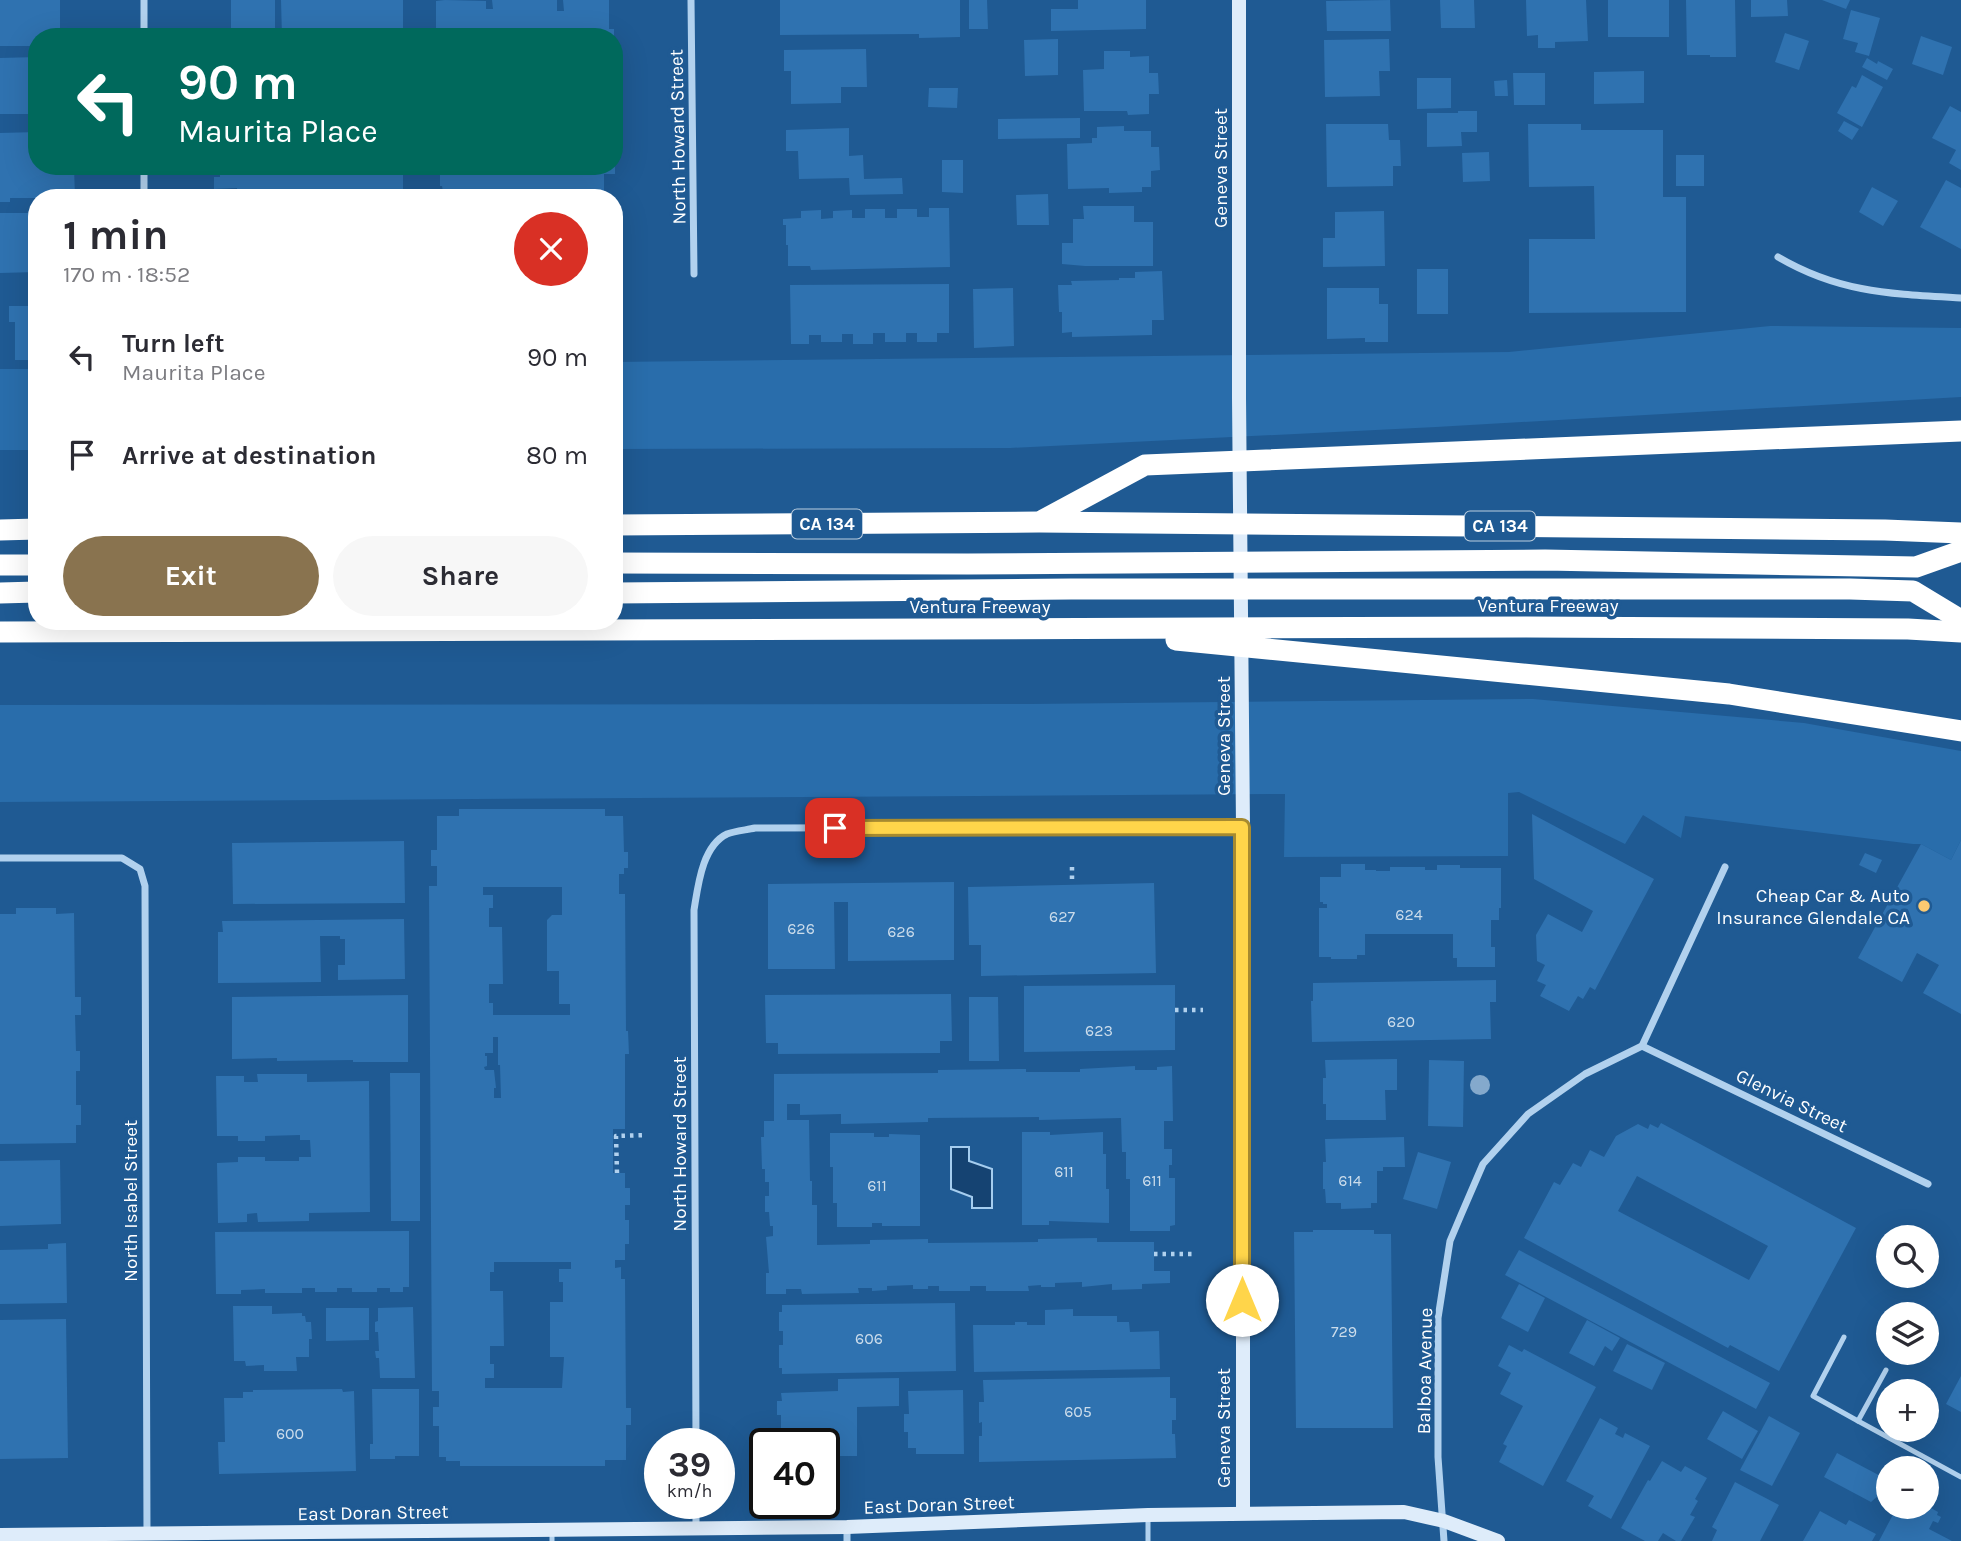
<!DOCTYPE html>
<meta charset="utf-8">
<style>
:root{--surface:#fff;--page:#f7f7f7;--text:#2b2b33;--muted:#7c7c81;--accent:#89734f}
body{margin:0;font-family:Karla,sans-serif;background:var(--page);color:var(--text);height:100vh;display:flex;flex-direction:column;font-size:26px;white-space:nowrap}
*{box-sizing:border-box;margin:0}
p{font-size:23px;color:var(--muted)}
.icon{flex:none;width:38px;height:38px;fill:none;stroke:currentColor;stroke-width:2;stroke-linecap:round;stroke-linejoin:round}
.map{position:relative;flex:1;overflow:hidden}
.panel{position:absolute;left:28px;top:189px;width:595px;height:441px;display:flex;flex-direction:column;background:var(--surface);border-radius:28px;box-shadow:0 7px 28px #0002}
.panel>*{flex:none}
.guide{position:absolute;left:28px;top:28px;width:595px;height:147px;border-radius:28px;box-shadow:0 7px 28px #0002;background:#00695c;color:#fff;overflow:hidden}
.buttons{position:absolute;left:1876px;top:1225px;display:grid;gap:14px}
.buttons a{display:grid;place-items:center;width:63px;height:63px;border-radius:50%;background:var(--surface);box-shadow:0 7px 28px #0002;font-size:35px}
.speed{position:absolute;left:644px;top:1428px;display:flex;gap:14px;font-size:35px;font-weight:700;text-align:center}
.speed>*{display:grid;place-content:center;width:91px;height:91px;border-radius:50%;background:var(--surface);box-shadow:0 7px 28px #0002;line-height:1}
.speed small{font-size:18px;font-weight:400}
.speed .limit{border:4px solid #111;border-radius:10px;background:#fff;color:#111}
.pin{position:absolute;display:grid;place-items:center;width:60px;height:60px;color:#fff;margin:-30px;border-radius:14px;box-shadow:0 4px 10px #0006}
.me{position:absolute;width:77px;margin:-38px;rotate:0deg;stroke-linejoin:round;filter:drop-shadow(0 0 5px #0008)}
.turn{display:flex;align-items:center;gap:24px;height:147px;padding:0 35px;font-size:32px}
.turn .icon{width:91px;height:91px;stroke-width:2.5}
.turn b{display:block;font-size:49px;line-height:60px}
.round{display:grid;place-items:center;flex:none;width:74px;height:74px;border-radius:37px;background:var(--page)}
.overview{display:flex;align-items:center;justify-content:space-between;height:119px;padding:0 35px}
h1{font-size:42px;font-weight:700;line-height:52px}
.action{display:flex;gap:14px;margin-top:auto;padding:14px 35px}
.action a{flex:1;height:80px;border-radius:42px;background:var(--accent);color:#fff;font-size:28px;font-weight:700;line-height:80px;text-align:center}
.action a+a{background:var(--page);color:var(--text)}
ul{padding:0;list-style:none}
li{display:flex;align-items:center;gap:21px;height:98px;padding:0 35px}
li div{flex:1}
li b{display:block;font-size:26px}
li em{font-style:normal}
.map>svg:first-child{display:block}
</style>
<div class="map">
<svg width="1961" height="1541" viewBox="0 0 1961 1541">
<rect width="100%" height="100%" fill="#1f5a93"/>
<g fill="#296dab">
<path d="M1770,326L1961,328V397L1436,427L1010,448L614,449V362L1509,352Z"/>
<rect x="0" y="369" width="37" height="81"/>
<path d="M1533,699L1804,723L1961,751V840L1951,860L1921,844H1913L1685,816L1681,838L1643,815L1625,844L1519,792L1508,793V856L1284,857L1285,794L0,802V705L1030,704Z"/>
</g>
<path fill="#154372" stroke="#a5cdef" stroke-width="2" d="M951,1147H969V1161L992,1169V1208H972V1197L951,1189Z"/>
<g fill="#2f72b0" fill-rule="evenodd">
<path d="M0,0H60V37H37V46H0Z"/>
<path d="M231,0H275V37H233V29H231Z"/>
<path d="M281,0H403V37H282Z"/>
<path d="M445,0L486,1V9H493L492,0H557V11H564L563,0H609V29H614V37H432V32H436V1Z"/>
<path d="M780,0H960V37L919,38V34L780,35Z"/>
<path d="M969,0H987L988,29H969Z"/>
<path d="M1078,0H1146V29L1051,31V9H1078Z"/>
<path d="M1390,0L1391,31H1327L1326,1Z"/>
<path d="M1440,0H1474L1475,28H1441Z"/>
<path d="M1526,0H1586L1588,41L1555,42V48H1538V35L1527,36Z"/>
<rect x="1608" y="0" width="61" height="37"/>
<path d="M1686,0H1735L1736,57H1710V55H1687Z"/>
<path d="M1751,0H1787L1788,16L1751,17Z"/>
<path d="M1822,0H1850L1846,9Z"/>
<path d="M1851,10L1880,18L1869,56L1855,52L1858,43L1843,39Z"/>
<path d="M1785,33L1809,41L1799,70L1775,62Z"/>
<path d="M1921,36L1952,47L1943,75L1912,64Z"/>
<path d="M1058,39V75L1025,76L1024,40Z"/>
<path d="M1389,39L1390,71H1379L1380,96L1325,97L1324,40Z"/>
<path d="M866,49L867,87H841V103L791,104V71H784V50Z"/>
<path d="M1104,51H1130V57L1149,56V73H1158L1159,94H1149V114L1128,115L1127,111H1084L1083,70L1104,69Z"/>
<path d="M37,57V114H0V58Z"/>
<path d="M1867,58L1877,64L1878,61L1893,69L1887,80L1862,67Z"/>
<path d="M1644,71V103L1594,104V72Z"/>
<path d="M1513,73H1545V105H1514Z"/>
<path d="M1862,75L1883,87L1862,127L1837,113L1852,86L1856,88Z"/>
<path d="M1417,78H1451V108L1417,109Z"/>
<path d="M1507,80L1508,96H1495L1494,81Z"/>
<path d="M929,88H958L957,108L928,107Z"/>
<path d="M1950,106L1961,112V170L1949,163L1956,150L1932,138Z"/>
<path d="M1458,111H1477V132H1461L1462,146L1427,147V113H1458Z"/>
<path d="M1080,118V138L998,139V119Z"/>
<path d="M1844,121L1859,129L1852,140L1838,131Z"/>
<path d="M1326,124H1388L1389,140H1400L1401,166H1393V186L1327,187Z"/>
<path d="M1528,124H1581V130H1663V197H1686V312L1529,313V239H1595L1594,186L1529,187Z"/>
<path d="M1124,126V131H1151V147H1159L1160,170L1151,171V187H1142V192L1109,193V188L1068,189L1067,144L1092,143V138H1097V127Z"/>
<path d="M849,128V156L863,155L864,179L902,178L903,194L850,195L849,178L799,179L798,151H786V130Z"/>
<path d="M37,132V166H74L75,198H10V202H0V133Z"/>
<path d="M1489,152L1490,181L1463,182L1462,153Z"/>
<rect x="1676" y="155" width="28" height="31"/>
<path d="M942,160H963V193L942,192Z"/>
<path d="M220,166H403V194H386V190H356V194H309V191H296V195H272V192L262,193V197H244V193H237V188L214,189V177H220Z"/>
<path d="M440,166H615V174H604V198H444L442,186H440Z"/>
<path d="M1946,180L1961,188V249L1920,227Z"/>
<path d="M1872,187L1898,201L1883,226L1859,212Z"/>
<path d="M1048,194L1049,225H1017L1016,195Z"/>
<path d="M1083,206H1134V222H1153V266H1085L1062,264V243H1073V219H1084Z"/>
<path d="M929,208H949L950,267L811,270L810,266H788V245H786V225H783V219L801,218V211L821,210V219L833,218V211L852,210V218H865V209H885V218H897V209H917V217H929Z"/>
<path d="M1384,211L1385,266L1323,267V238H1335V212Z"/>
<path d="M0,213H37V272L0,273Z"/>
<rect x="1417" y="269" width="31" height="45"/>
<path d="M1162,271L1164,320H1152V335L1072,337V332L1062,333V312H1059L1058,285H1072L1071,281L1119,280V278H1135V272Z"/>
<path d="M949,284V333H937V342H917V333H906V342H885V333H873V344H853V334H842V342H821V335H809V344H791L790,285Z"/>
<path d="M1013,288L1014,346L974,348L973,289Z"/>
<path d="M1327,288H1379V304H1388V342H1365V338L1327,339Z"/>
<path d="M9,306H37V360H15V322H9Z"/>
<path d="M459,809H605V816H623L624,852H628V868H624V874H619V894H625L626,1031H628L629,1054H625V1129H613V1173H625V1188H630V1205H625V1220H629V1244H625V1260H615V1268L621,1267V1279H625L626,1408H631V1425H626V1460H605V1466H460V1461H446V1457H439V1426H433V1407H439V1391H432L429,886H437V866H431V850H437V816H459ZM483,887H562V915H552L547,920V971H559V1004H570V1015H493V1003H489V984H503L502,927H489V908H493V895H483ZM493,1037H498V1065H500L501,1098H494V1088H496L494,1070H485L484,1067L487,1066V1056H485V1053H493ZM494,1262H571V1269H559V1282H563V1302H550V1357H564L562,1388H485V1378H494V1364H490V1346H504L503,1291H490V1272H494Z"/>
<path d="M1532,814L1654,879L1595,990L1590,987L1583,999L1578,996L1569,1011L1540,996L1546,985L1537,981L1545,965L1537,961L1536,935L1548,914L1582,932L1593,911L1534,879Z"/>
<path d="M1961,840V1014L1923,993L1939,965L1917,953L1902,982L1858,958L1921,844L1951,860Z"/>
<path d="M404,841L405,903L233,904L232,843Z"/>
<path d="M1865,853L1882,860L1876,873L1859,865Z"/>
<path d="M1341,864H1365V870H1376V871H1390V867H1425V870H1437V865H1460V868H1501V908H1499V920H1491V947H1495V967H1457V958H1453V934H1365V955H1357V959H1331V957H1319V908H1327V904H1323V902H1320V877H1341Z"/>
<path d="M954,882V960L848,961V902H834L835,969H768V884Z"/>
<path d="M1154,883L1156,973L981,976V945H969L968,887Z"/>
<path d="M16,908H56V914L74,913L75,997H81V1015H75L76,1051H80V1071H76V1105H81V1125H76V1143L0,1144V914H16Z"/>
<path d="M404,919L405,979L338,980V965H345V939H340V936H320L321,982L218,983V932H223L222,921Z"/>
<path d="M1496,980V1002H1490L1491,1039L1312,1042L1311,1001H1313V983Z"/>
<path d="M1175,985V1050L1024,1052V986Z"/>
<path d="M951,994L952,1041H940V1053L778,1054V1043H766L765,995Z"/>
<path d="M408,995V1062H353V1060L277,1061V1058L232,1059V997Z"/>
<path d="M969,997H998L999,1061H969Z"/>
<path d="M1397,1059V1090H1385L1386,1120H1326V1104H1323V1078H1326L1325,1060Z"/>
<path d="M1429,1060L1464,1061L1463,1127L1428,1126Z"/>
<path d="M1135,1066V1070H1157V1067L1172,1066L1173,1121H1164V1149H1172V1165H1169V1178H1175V1225L1170,1226V1231H1130V1179H1126V1152H1122L1121,1118L1039,1120V1117L928,1118V1122L841,1124V1114L800,1115V1104H787V1120H809L810,1181H812V1205H817V1245L870,1244V1240L928,1239V1243L1038,1242V1239L1097,1238V1242H1154V1271H1170V1283L1142,1284V1289L1112,1290V1284L1082,1287V1282L1055,1283V1287H1041V1285L1028,1286L1029,1291H986V1286H970V1291H939V1286H928V1289H913V1285L887,1286V1290L872,1291V1288H858L859,1293L802,1294L801,1289H786V1294H766V1273H769L766,1237L773,1236V1226H770L769,1212H765V1196H769V1182H765V1169H762L761,1137H764V1121H774V1074L938,1073V1070L1026,1069V1072H1080V1069Z"/>
<path d="M390,1073H420V1221H391Z"/>
<path d="M257,1074H307V1082L369,1081L370,1212L309,1213V1221L258,1222L257,1213L247,1214V1222L218,1223L217,1163L238,1162V1157H265V1161H299V1157H311L310,1140H300V1135L265,1136V1141H238V1136H217L216,1076H244V1082H258Z"/>
<path d="M1661,1123L1856,1228L1779,1371L1730,1345L1728,1348L1524,1238L1554,1182L1560,1185L1573,1163L1581,1167L1590,1150L1604,1157L1616,1136L1638,1124L1648,1129L1650,1124L1658,1128ZM1637,1176L1768,1246L1749,1280L1618,1211Z"/>
<path d="M1022,1132H1050V1135L1103,1132V1154H1106V1189H1109V1223L1049,1221V1225H1022Z"/>
<path d="M830,1133H874V1137H889V1134L920,1135V1226H882V1223H872V1227H837V1203H833V1167H830Z"/>
<path d="M1404,1137L1405,1167H1383V1171H1377V1203H1371V1208L1341,1209V1203H1326L1325,1189H1323V1162H1326L1325,1139Z"/>
<path d="M1418,1152L1451,1162L1437,1209L1403,1199Z"/>
<path d="M60,1160L61,1224L0,1226V1161Z"/>
<path d="M1313,1230H1374V1234H1391L1393,1428H1296L1294,1232H1313Z"/>
<path d="M409,1231V1287H403V1292H390V1288H377V1292H352V1288H337V1292H315V1288H302V1293H265V1289L241,1290V1294H216L215,1232Z"/>
<path d="M66,1243L67,1303L0,1304V1250L48,1249V1244Z"/>
<path d="M1519,1250L1770,1383L1756,1409L1505,1275Z"/>
<path d="M1519,1284L1545,1298L1528,1332L1501,1318Z"/>
<path d="M955,1303L956,1371L782,1374V1368H779V1345H783V1331H779V1312H782V1305Z"/>
<path d="M233,1306H272V1314L302,1313V1316H305L306,1322H311L312,1339H309V1357H296L297,1371H264V1365L246,1366L245,1361H234Z"/>
<path d="M413,1307L415,1378H380L379,1358H376L375,1351H379L378,1332H375V1322L378,1321V1308Z"/>
<path d="M326,1308H369V1340L326,1341Z"/>
<path d="M1073,1309V1316H1117V1322H1129L1130,1332L1159,1331L1160,1369L974,1372L973,1325H1015V1322H1027V1325H1045V1310Z"/>
<path d="M66,1319L68,1458L0,1459V1320Z"/>
<path d="M1587,1320L1620,1338L1612,1351L1605,1346L1594,1366L1569,1353Z"/>
<path d="M1627,1344L1665,1363L1652,1390L1613,1371Z"/>
<path d="M1509,1345L1522,1352L1524,1349L1596,1387L1543,1486L1499,1462L1507,1446L1503,1444L1523,1406L1500,1394L1511,1373L1498,1366Z"/>
<path d="M1961,1376V1412L1946,1404Z"/>
<path d="M1170,1377V1398H1176V1420H1172V1434H1175L1176,1458L979,1462V1436H982V1422L979,1423V1402H984L983,1380Z"/>
<path d="M899,1378V1406L857,1407V1456H830V1453H824V1444H781V1415H777V1401H782L781,1393L838,1391V1379Z"/>
<path d="M342,1389L343,1392L354,1391L356,1471L219,1474L218,1442H225L224,1398H243V1392H253V1390Z"/>
<path d="M372,1389H419V1456H395V1459H370V1444H373Z"/>
<path d="M963,1390L964,1454H916V1448H908V1432H904V1414H909L908,1391Z"/>
<path d="M1723,1411L1758,1431L1742,1459L1707,1439Z"/>
<path d="M1769,1416L1800,1433L1772,1486L1740,1470Z"/>
<path d="M1600,1418L1618,1428L1615,1434L1623,1438L1625,1433L1650,1446L1611,1519L1588,1506L1594,1496L1566,1481Z"/>
<path d="M1837,1453L1888,1480V1487L1871,1502L1824,1477Z"/>
<path d="M1662,1461L1681,1472L1685,1466L1707,1478L1695,1499L1698,1501L1690,1515L1695,1517L1681,1541H1676L1663,1533L1658,1541H1645L1621,1528L1648,1480L1650,1481Z"/>
<path d="M1735,1482L1779,1505L1760,1541H1712L1717,1530L1712,1527Z"/>
<path d="M1927,1504L1932,1506L1931,1508L1938,1512L1937,1515L1941,1517L1938,1523L1933,1521L1929,1529L1952,1541H1879L1897,1507H1927Z"/>
<path d="M1820,1511L1846,1525L1849,1520L1876,1534L1872,1541H1803Z"/>
</g>
<g fill="none" stroke-linecap="round" stroke-linejoin="round">
<g stroke="#b1d1ee" stroke-width="4.5" stroke-dasharray="3.5 5" stroke-linecap="butt">
<path d="M1072,867V884"/>
<path d="M1175,1010H1203"/>
<path d="M617,1173L616,1136L646,1135"/>
<path d="M1154,1254H1195"/>
</g>
<g stroke="#b1d1ee" stroke-width="5">
<path d="M1844,1337L1813,1396L1858,1421"/>
<path d="M1886,1370L1858,1421L1961,1477"/>
<path d="M1148,1515V1541"/>
<path d="M552,1530V1541"/>
</g>
<g stroke="#b1d1ee" stroke-width="7">
<path d="M144,0V37"/>
<path d="M691,0L694,274"/>
<path d="M144,166V198"/>
<path d="M1778,257C1839,293 1892,294 1961,298"/>
<path d="M0,858H122L140,869L145,886L147,1534"/>
<path d="M1642,1046L1928,1184"/>
<path d="M696,1444L694,910C698,886 702,846 727,834C735,831 746,830 755,828L1243,827"/>
<path d="M696,1503V1528"/>
<path d="M847,1527V1541"/>
<path d="M1444,1541L1438,1457V1318L1450,1241L1461,1215L1483,1164L1528,1114L1585,1074L1642,1046L1725,867"/>
</g>
<g stroke="#deecfa" stroke-width="14">
<path d="M1239,0V398L1243,827V1513"/>
<path d="M0,1535L847,1527L1148,1515L1404,1512L1444,1521L1498,1541"/>
</g>
<g stroke="#fff" stroke-width="21">
<path d="M1043,520L1145,465L1961,431"/>
<path d="M614,525L1039,522L1885,530L1961,533"/>
<path d="M0,530L37,529"/>
<path d="M614,563L968,564L1545,560L1916,567L1961,551"/>
<path d="M0,565H37"/>
<path d="M0,593L37,592"/>
<path d="M614,593L1071,589H1850L1913,591L1961,620"/>
<path d="M0,632L1526,627L1908,629L1961,632"/>
<path d="M1176,640L1729,694L1961,731"/>
</g>
</g>
<circle fill="#84a9cc" cx="1480" cy="1085" r="10"/>
<g fill="none" stroke-linecap="round" stroke-linejoin="round">
<defs>
<path id="route" d="M835,828L1242,827V1300"/>
</defs>
<use href="#route" stroke="#a68a30" stroke-width="18"/>
<use href="#route" stroke="#ffd54a" stroke-width="12"/>
</g>
<circle fill="#fcca71" stroke="#1f5a93" stroke-width="2.5" cx="1924" cy="906" r="7"/>
<g text-anchor="middle" stroke-width="7" stroke-linejoin="round" paint-order="stroke">
<g font-size="16" fill="#cbdceb">
<text x="1409" y="920">624</text>
<text x="1062" y="922">627</text>
<text x="801" y="934">626</text>
<text x="901" y="937">626</text>
<text x="1401" y="1027">620</text>
<text x="1099" y="1036">623</text>
<text x="1064" y="1177">611</text>
<text x="1152" y="1186">611</text>
<text x="1350" y="1186">614</text>
<text x="877" y="1191">611</text>
<text x="1344" y="1337">729</text>
<text x="869" y="1344">606</text>
<text x="1078" y="1417">605</text>
<text x="290" y="1439">600</text>
</g>
<g fill="#1f5a93" stroke="#bccedf" stroke-width="2">
<rect x="792" y="509.5" width="70" height="29" rx="5"/>
<rect x="1465" y="511.5" width="70" height="29" rx="5"/>
</g>
<g font-size="18" font-weight="bold" fill="#fff">
<text x="827" y="530">CA 134</text>
<text x="1500" y="532">CA 134</text>
</g>
<g font-size="19" fill="#fff" stroke="#1f5a93">
<text transform="translate(677 137) rotate(-91)" y="7">North Howard Street</text>
<text transform="translate(1220 168) rotate(-90)" y="7">Geneva Street</text>
<text x="1548" y="612">Ventura Freeway</text>
<text x="980" y="613">Ventura Freeway</text>
<text transform="translate(1223 736) rotate(-90)" y="7">Geneva Street</text>
<text transform="translate(1792 1100) rotate(26)" y="7">Glenvia Street</text>
<text transform="translate(679 1144) rotate(-90)" y="7">North Howard Street</text>
<text transform="translate(130 1201) rotate(-90)" y="7">North Isabel Street</text>
<text transform="translate(1424 1371) rotate(-89)" y="7">Balboa Avenue</text>
<text transform="translate(1223 1428) rotate(-90)" y="7">Geneva Street</text>
<text transform="translate(939 1504) rotate(-2)" y="7">East Doran Street</text>
<text transform="translate(373 1512) rotate(-1)" y="7">East Doran Street</text>
</g>
<g font-size="19" fill="#fff" stroke="#1f5a93" text-anchor="end">
<text x="1910" y="902">Cheap Car &amp; Auto<tspan x="1910" dy="22">Insurance Glendale CA</tspan></text>
</g>
</g>
</svg>
<div class="buttons">
<a><svg class="icon" aria-label="search" viewBox="0 0 24 24"><circle cx="10" cy="10" r="6"/><path d="M15 15l6 6"/></svg></a>
<a><svg class="icon" aria-label="layers" viewBox="0 0 24 24"><path d="M12 4l9 5-9 5-9-5zM3 14l9 5 9-5"/></svg></a>
<a>+</a>
<a>−</a>
</div>
<div class="speed"><div>39<small>km/h</small></div><div class="limit">40</div></div>
<div class="pin" style="left:835px;top:828px;background:#d93025"><svg class="icon" aria-label="arrive" viewBox="0 0 24 24"><path d="M6 21V4h12l-3 4 3 4H6"/></svg></div>
<svg class="me" style="left:1242px;top:1300px" viewBox="-20 -20 40 40"><circle r="19" fill="#fff"/><path d="M0-13L10 11 0 6-10 11z" fill="#ffd54a"/></svg>
<div class="guide">
<div class="turn"><svg class="icon" aria-label="left" viewBox="0 0 24 24"><path d="M17 20v-9H6M10 6l-5 5 5 5"/></svg><div><b>90 m</b>Maurita Place</div></div>
</div>
<section class="panel">
<div class="overview"><div><h1>1 min</h1><p>170 m · 18:52</p></div><a class="round" style="background:#d93025;color:#fff"><svg class="icon" aria-label="close" viewBox="0 0 24 24"><path d="M6 6l12 12M18 6L6 18"/></svg></a></div>
<ul>
<li><svg class="icon" aria-label="left" viewBox="0 0 24 24"><path d="M17 20v-9H6M10 6l-5 5 5 5"/></svg><div><b>Turn left</b><p>Maurita Place</p></div><em>90 m</em></li>
<li><svg class="icon" aria-label="arrive" viewBox="0 0 24 24"><path d="M6 21V4h12l-3 4 3 4H6"/></svg><div><b>Arrive at destination</b></div><em>80 m</em></li>
</ul>
<div class="action"><a>Exit</a><a>Share</a></div>
</section>
</div>
